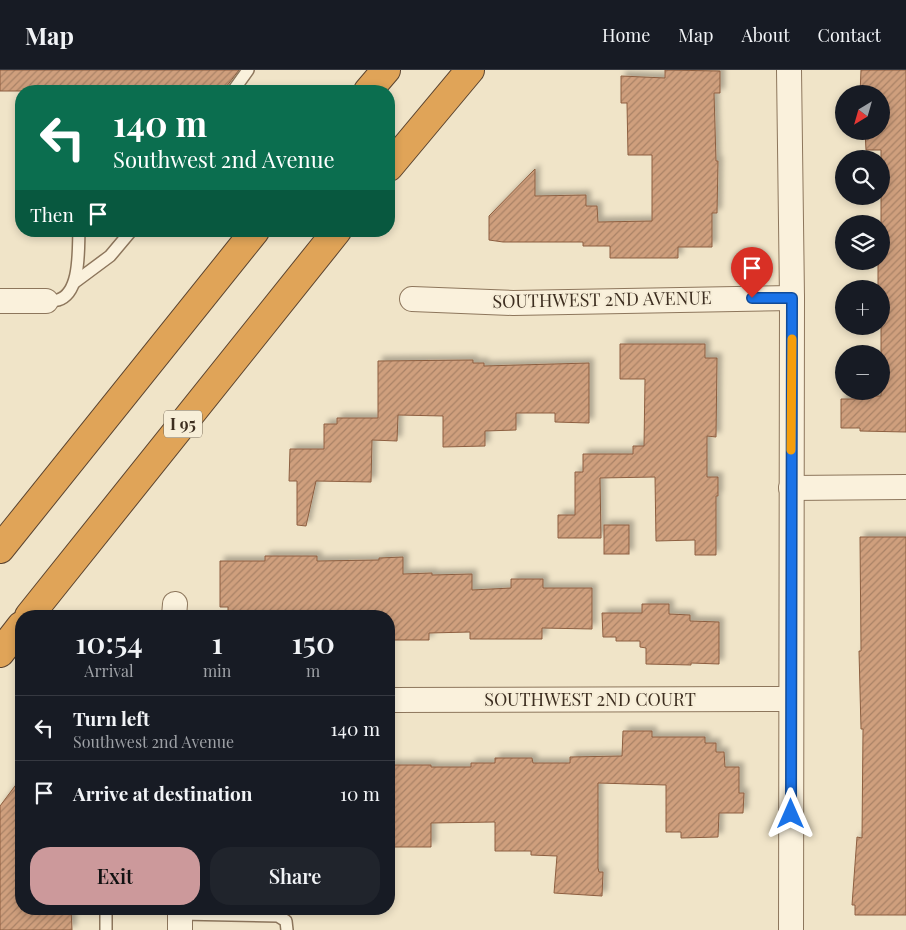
<!DOCTYPE html>
<meta charset="utf-8">
<style>
:root{--surface:#171b24;--page:#20242c;--text:#f1f3f6;--muted:#9ea1a6;--line:#363941;--accent:#cc999b}
body{margin:0;font-family:"Playfair Display",serif;background:var(--page);color:var(--text);height:100vh;display:flex;flex-direction:column;font-size:19px;white-space:nowrap}
*{box-sizing:border-box;margin:0}
p{font-size:16px;color:var(--muted)}
.icon{flex:none;width:28px;height:28px;fill:none;stroke:currentColor;stroke-width:2;stroke-linecap:round;stroke-linejoin:round}
.map{position:relative;flex:1;overflow:hidden}
.details{position:absolute;left:15px;top:540px;width:380px;height:305px;display:flex;flex-direction:column;background:var(--surface);border-radius:20px;box-shadow:0 2px 8px #0003}
.details>*{flex:none}
.hud{position:absolute;left:15px;top:15px;width:380px;height:152px;border-radius:20px;box-shadow:0 2px 8px #0003;background:#0b6e4f;color:#fff;overflow:hidden}
.needle{width:32px;rotate:217deg}
.controls{position:absolute;left:835px;top:15px;display:grid;gap:10px}
.controls a{display:grid;place-items:center;width:55px;height:55px;border-radius:50%;background:var(--surface);box-shadow:0 2px 8px #0003;font-size:25px}
.pin{position:absolute;display:grid;place-items:center;width:42px;height:42px;color:#fff;margin:-51px -21px;border-radius:50% 50% 50% 0;rotate:-45deg;box-shadow:0 0 5px #0007}
.pin .icon{rotate:45deg}
.me{position:absolute;width:55px;margin:-28px;rotate:0deg;stroke-linejoin:round;filter:drop-shadow(0 0 4px #0008)}
.turn{display:flex;align-items:center;gap:18px;height:105px;padding:0 15px;font-size:22px}
.turn .icon{width:65px;height:65px;stroke-width:2.5}
.turn b{display:block;font-size:35px;line-height:42px}
.then{display:flex;align-items:center;height:48px;padding:0 15px;background:#0003;gap:10px;font-size:19px}
.eta{display:flex;justify-content:space-evenly;align-items:center;height:85px;text-align:center}
.eta b{font-size:30px;font-weight:600;line-height:35px}
.action{display:flex;gap:10px;margin-top:auto;padding:10px 15px}
.action a{flex:1;height:58px;border-radius:20px;background:var(--accent);color:#111;font-size:20px;font-weight:600;line-height:58px;text-align:center}
.action a+a{background:var(--page);color:var(--text)}
ul{padding:0;list-style:none}
li{display:flex;align-items:center;gap:15px;height:65px;padding:0 15px;border-top:1px solid var(--line)}
li div{flex:1}
li b{display:block;font-size:19px}
li em{font-style:normal}
header{display:flex;align-items:center;gap:30px;box-sizing:border-box;height:70px;padding:0 25px;background:var(--surface);border-bottom:1px solid var(--line)}
header strong{font-size:24px}
nav{display:flex;gap:28px;margin-inline-start:auto;font-size:18px}
.map>svg:first-child{display:block}
</style>
<header>
<strong>Map</strong>
<nav><a>Home</a><a>Map</a><a>About</a><a>Contact</a></nav>
</header>
<div class="map">
<svg width="906" height="860" viewBox="0 0 906 860">
<defs>
<pattern id="building-hatch" width="6" height="6" patternUnits="userSpaceOnUse" patternTransform="scale(1.25)"><rect width="6" height="6" fill="#cf9f7d"/><path d="M-1 1l2-2M0 6l6-6M5 7l2-2" fill="none" stroke="#a98266"/></pattern>
<filter id="shadow"><feDropShadow dx="4.5" dy="-4.5" stdDeviation="2.5" flood-color="#0004"/></filter>
</defs>
<rect width="100%" height="100%" fill="#f0e4c8"/>
<g fill="url(#building-hatch)" stroke="#8d5f41" filter="url(#shadow)">
<path d="M0,0H239L223,21H0Z"/>
<path d="M665,0L720,1V23H714L716,91H718L717,143H712V177H678V188H610V176H583V172H503L489,170V146L535,99V126L586,125V136H597L598,152L652,151V85H628L627,33H621V6L665,8Z"/>
<path d="M861,0H906V362L860,361V358H841V329H865V326H881V219H878V191H881V80H866L865,61H881V24H860Z"/>
<path d="M620,274H705V288H717L716,367L707,366V407H718V426H716V485H695V470L656,471L655,407L600,408L601,468H558V445H575V402H583V384H633V376H644L645,309H620Z"/>
<path d="M473,290V293H484V296L589,293V353L555,352V343H516V360L485,361V376L443,377V346L398,345L397,371L372,370L371,412L316,411L306,456L297,455V411H289L290,379H324V354H337V348H378V291Z"/>
<rect x="604" y="455" width="25" height="29"/>
<path d="M860,467H906V845H855V835H852L857,767L862,768L863,659H861L859,581H861Z"/>
<path d="M265,486H317V491L379,490V488L403,487V504L432,503V505L472,504V520L511,518V509H543V518H592V559L542,558V569H470V562L429,563V570H389V546H228V537H220V491H265Z"/>
<path d="M642,534H669V544L690,545V551L719,552V594L691,593V595L646,594V578L640,577V571H616V567H603L602,543H642Z"/>
<path d="M623,661H652V667H705V673H716V682H724L725,697H739V723H744L743,743H719L718,767L681,768V762H666V715L598,713V798L599,802H603L602,826L554,823L557,786L531,785V781H495V752L431,753V777H389V695H431V697H471V693H495V688H532L533,693H570V687L622,686Z"/>
<path d="M21,708V839H71L72,860H0V736Z"/>
</g>
<g fill="none" stroke-linecap="round" stroke-linejoin="round">
<defs>
<g id="service">
<path d="M233,21L248,0"/>
<path d="M75,212L110,186L131,161"/>
<path d="M46,231C49,231 54,231 58,230C81,223 78,180 79,161"/>
<path d="M180,844L278,846L286,851L287,860"/>
<path d="M106,860V839"/>
</g>
<g id="minor">
<path d="M789,0L792,228L791,860"/>
<path d="M412,229L513,233L792,228"/>
<path d="M0,231H46"/>
<path d="M791,418L906,417"/>
<path d="M174,546L175,534"/>
<path d="M389,630L791,629"/>
<path d="M180,839V860"/>
</g>
<g id="motorway">
<path d="M368,21L386,0"/>
<path d="M389,97L470,0"/>
<path d="M0,479L255,161"/>
<path d="M29,546L337,161"/>
<path d="M0,583L21,556"/>
</g>
</defs>
<use href="#service" stroke="#8d765c" stroke-width="14"/>
<use href="#minor" stroke="#8d765c" stroke-width="26"/>
<use href="#motorway" stroke="#5b4430" stroke-width="30"/>
<use href="#service" stroke="#faf1dc" stroke-width="11"/>
<use href="#minor" stroke="#faf1dc" stroke-width="24"/>
<use href="#motorway" stroke="#e0a458" stroke-width="28"/>
</g>
<g fill="none" stroke-linecap="round" stroke-linejoin="round">
<defs>
<path id="route" d="M752,228H792L791,744"/>
</defs>
<use href="#route" stroke="#114b97" stroke-width="12"/>
<use href="#route" stroke="#1a73e8" stroke-width="9"/>
<path stroke="#f59e0b" stroke-width="9" d="M791,380L792,269"/>
</g>
<g text-anchor="middle" stroke-width="4.5" stroke-linejoin="round" paint-order="stroke">
<rect fill="#f7eed8" stroke="#756857" stroke-width="1" x="164" y="340.5" width="38" height="27" rx="4"/>
<g font-size="16" font-weight="bold" fill="#3d2e20">
<text x="183" y="360">I 95</text>
</g>
<g font-size="18" fill="#3d2e20" stroke="#f7eed8">
<text transform="translate(602 230) rotate(-1)" y="6">SOUTHWEST 2ND AVENUE</text>
<text x="590" y="636">SOUTHWEST 2ND COURT</text>
</g>
</g>
</svg>
<div class="controls">
<a><svg class="needle" viewBox="-14 -14 28 28"><path d="M0-13l5 13h-10z" fill="#e53935"/><path d="M0 13l5-13h-10z" fill="#9ea1a6"/></svg></a>
<a><svg class="icon" aria-label="search" viewBox="0 0 24 24"><circle cx="10" cy="10" r="6"/><path d="M15 15l6 6"/></svg></a>
<a><svg class="icon" aria-label="layers" viewBox="0 0 24 24"><path d="M12 4l9 5-9 5-9-5zM3 14l9 5 9-5"/></svg></a>
<a>+</a>
<a>−</a>
</div>
<div class="pin" style="left:752px;top:228px;background:#d93025"><svg class="icon" aria-label="arrive" viewBox="0 0 24 24"><path d="M6 21V4h12l-3 4 3 4H6"/></svg></div>
<svg class="me" style="left:791px;top:744px" viewBox="-20 -20 40 40"><path d="M0-17L14 15 0 8-14 15z" fill="#1a73e8" stroke="#fff" stroke-width="4"/></svg>
<div class="hud">
<div class="turn"><svg class="icon" aria-label="left" viewBox="0 0 24 24"><path d="M17 20v-9H6M10 6l-5 5 5 5"/></svg><div><b>140 m</b>Southwest 2nd Avenue</div></div>
<div class="then">Then<svg class="icon" aria-label="arrive" viewBox="0 0 24 24"><path d="M6 21V4h12l-3 4 3 4H6"/></svg></div>
</div>
<section class="details">
<div class="eta">
<div><b>10:54</b><p>Arrival</p></div>
<div><b>1</b><p>min</p></div>
<div><b>150</b><p>m</p></div>
</div>
<ul>
<li><svg class="icon" aria-label="left" viewBox="0 0 24 24"><path d="M17 20v-9H6M10 6l-5 5 5 5"/></svg><div><b>Turn left</b><p>Southwest 2nd Avenue</p></div><em>140 m</em></li>
<li><svg class="icon" aria-label="arrive" viewBox="0 0 24 24"><path d="M6 21V4h12l-3 4 3 4H6"/></svg><div><b>Arrive at destination</b></div><em>10 m</em></li>
</ul>
<div class="action"><a>Exit</a><a>Share</a></div>
</section>
</div>
